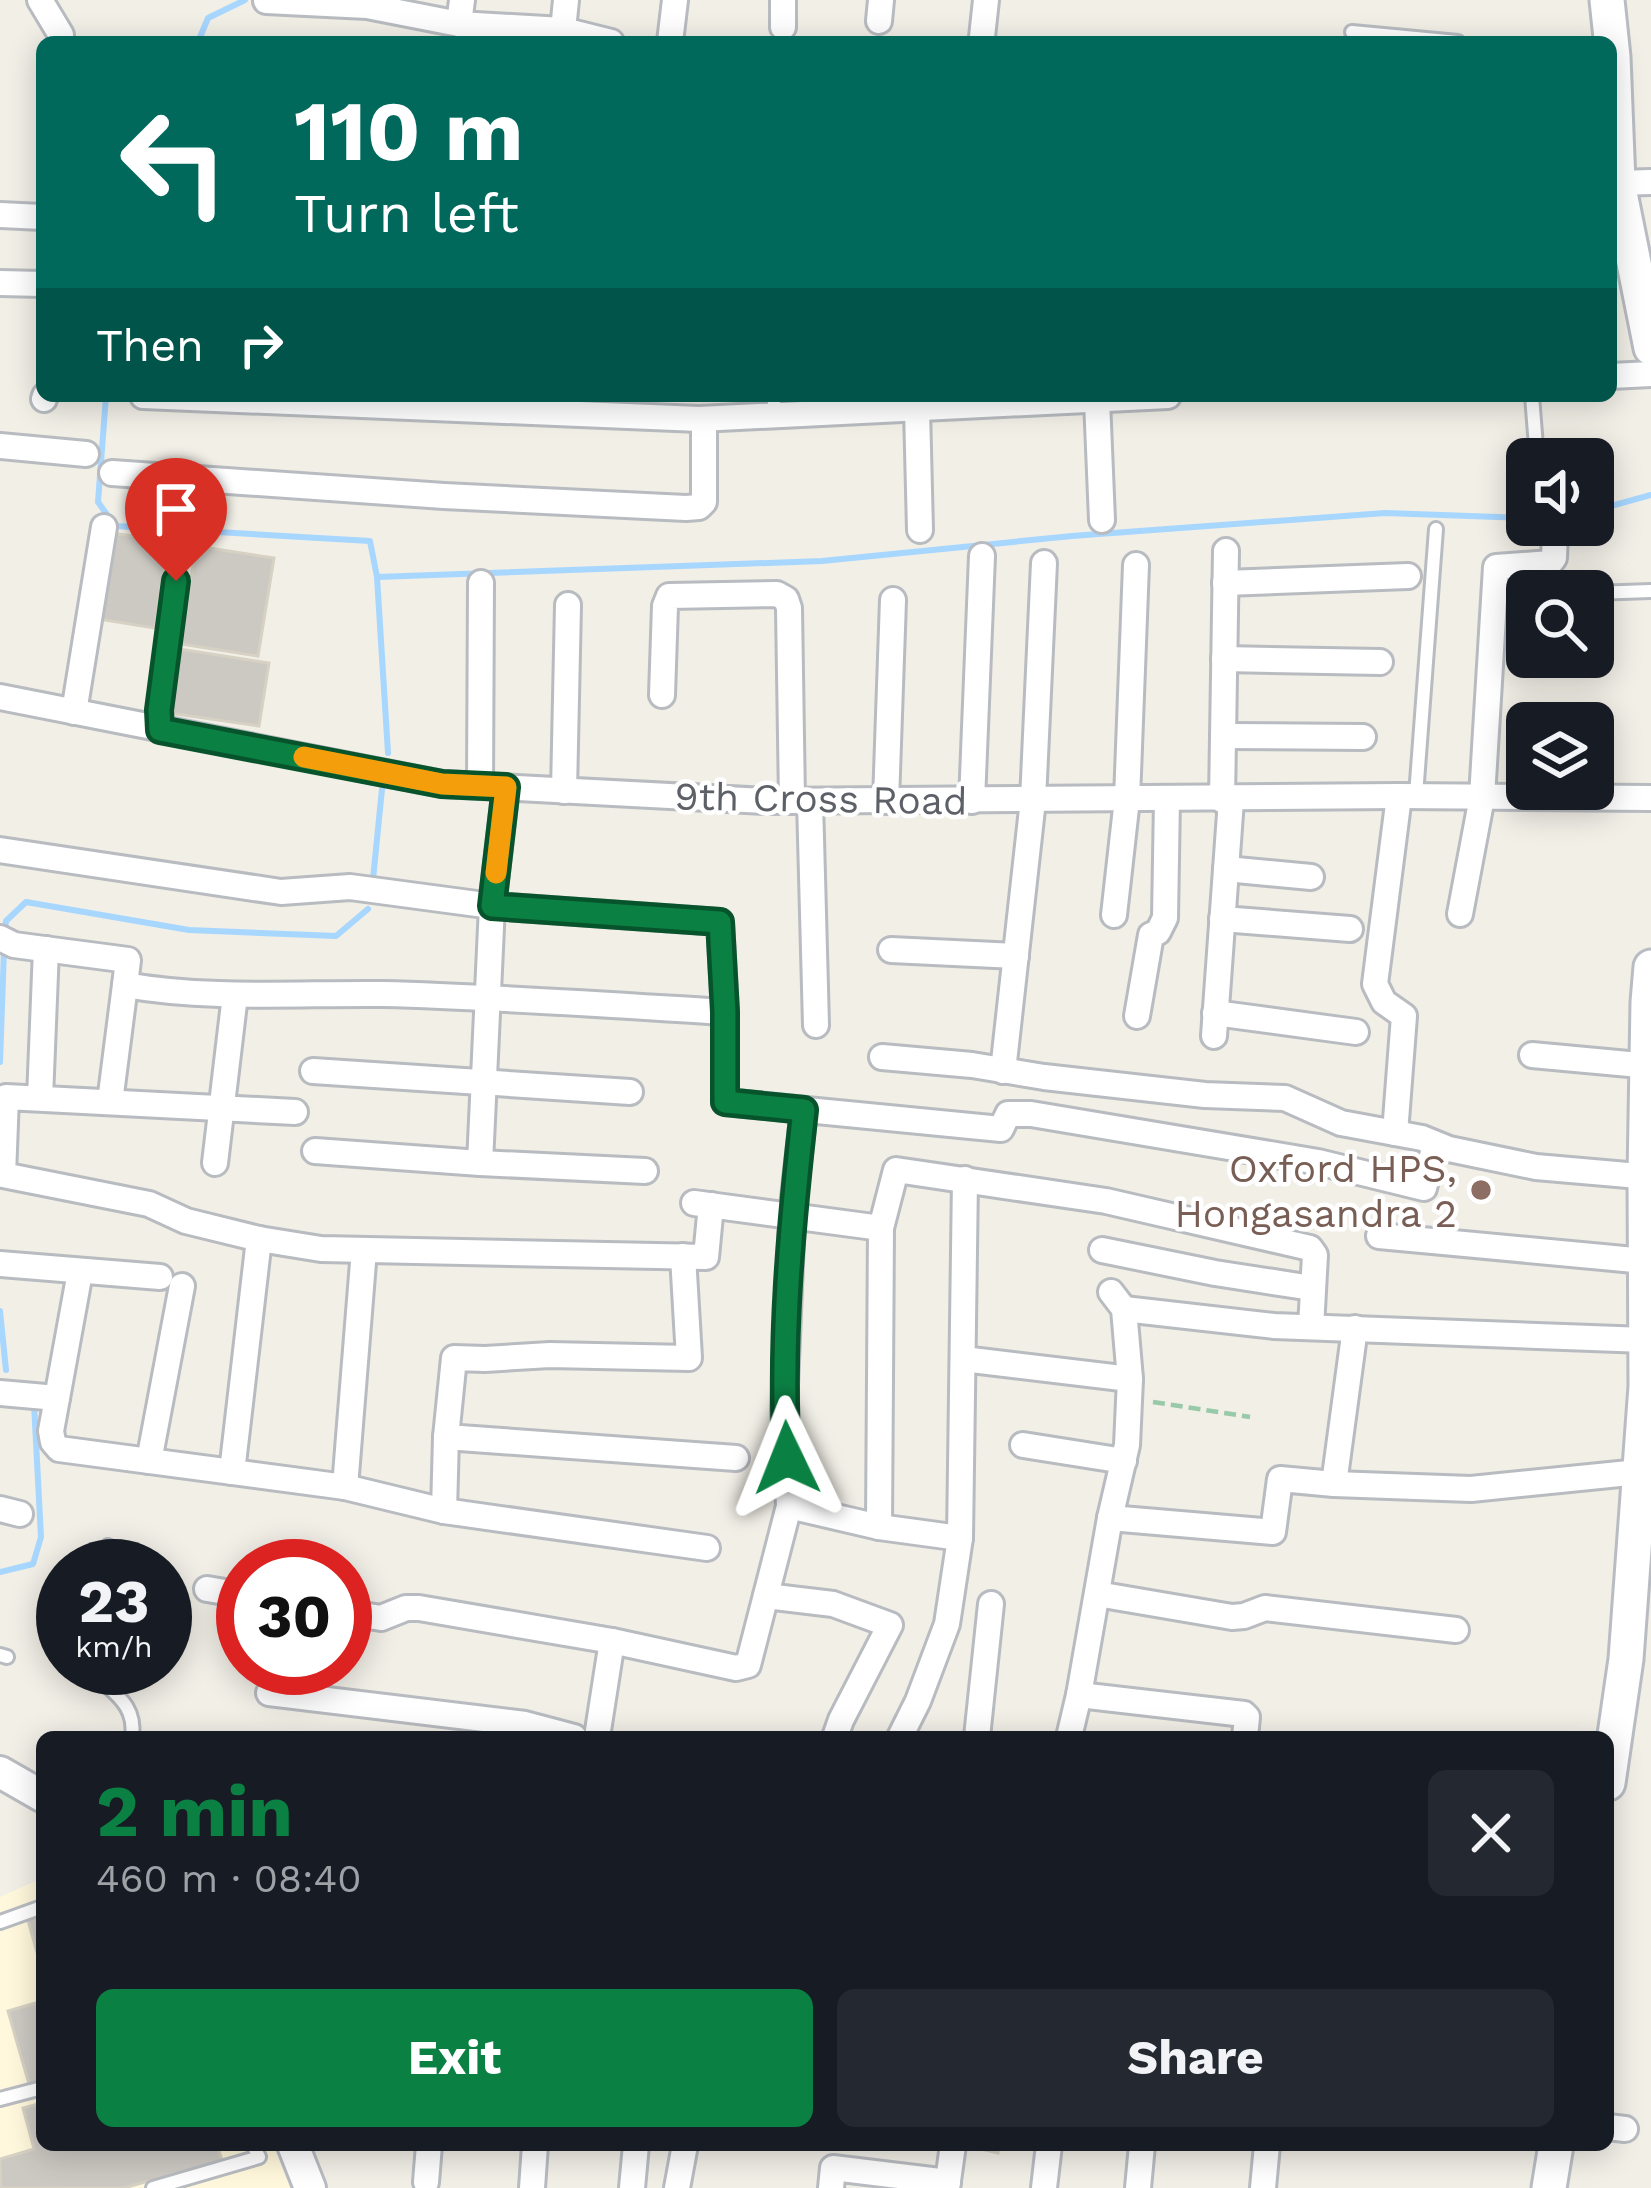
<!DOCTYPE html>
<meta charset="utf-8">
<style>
:root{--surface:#171b24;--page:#242831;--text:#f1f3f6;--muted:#9ea1a6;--accent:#0b8043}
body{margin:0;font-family:"Work Sans",sans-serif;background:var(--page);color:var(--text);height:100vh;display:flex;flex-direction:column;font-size:45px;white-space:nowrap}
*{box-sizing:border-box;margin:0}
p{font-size:39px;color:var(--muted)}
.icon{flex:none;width:66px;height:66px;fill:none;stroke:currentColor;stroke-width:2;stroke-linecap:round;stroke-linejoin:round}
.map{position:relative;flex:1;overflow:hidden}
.panel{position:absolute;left:36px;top:1731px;width:1578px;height:420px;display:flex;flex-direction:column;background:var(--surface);border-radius:18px;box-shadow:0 6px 30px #0003}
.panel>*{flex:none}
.guide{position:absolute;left:36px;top:36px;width:1581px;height:366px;border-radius:18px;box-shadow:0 6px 30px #0003;background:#00695c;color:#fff;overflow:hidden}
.controls{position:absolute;left:1506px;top:438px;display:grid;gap:24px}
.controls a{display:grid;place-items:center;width:108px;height:108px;border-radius:18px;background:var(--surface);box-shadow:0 6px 30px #0003;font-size:60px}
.speed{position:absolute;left:36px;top:1539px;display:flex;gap:24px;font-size:60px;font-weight:700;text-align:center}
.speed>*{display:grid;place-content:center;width:156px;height:156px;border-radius:50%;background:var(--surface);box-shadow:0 6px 30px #0003;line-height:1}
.speed small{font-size:30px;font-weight:400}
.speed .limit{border:18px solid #d22;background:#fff;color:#111}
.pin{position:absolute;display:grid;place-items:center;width:102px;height:102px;color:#fff;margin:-123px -51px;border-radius:50% 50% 50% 0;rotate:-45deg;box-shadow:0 0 12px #0007}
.pin .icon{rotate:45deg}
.me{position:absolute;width:132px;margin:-66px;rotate:358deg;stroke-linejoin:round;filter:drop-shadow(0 0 9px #0008)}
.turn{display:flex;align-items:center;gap:42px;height:252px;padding:0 60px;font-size:54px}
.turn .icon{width:156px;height:156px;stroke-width:2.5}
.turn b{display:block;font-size:84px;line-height:102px}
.then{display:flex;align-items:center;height:114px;padding:0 60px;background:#0003;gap:24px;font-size:45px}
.round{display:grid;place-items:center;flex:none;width:126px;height:126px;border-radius:18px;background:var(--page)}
.overview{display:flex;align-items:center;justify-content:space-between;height:204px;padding:0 60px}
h1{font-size:72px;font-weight:700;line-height:90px;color:var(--accent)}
.button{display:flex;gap:24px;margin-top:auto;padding:24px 60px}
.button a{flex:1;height:138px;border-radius:18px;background:var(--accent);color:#fff;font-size:48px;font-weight:700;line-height:138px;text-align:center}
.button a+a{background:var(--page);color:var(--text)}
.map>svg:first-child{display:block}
</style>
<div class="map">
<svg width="1651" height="2188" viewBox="0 0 1651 2188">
<rect width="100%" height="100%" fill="#f1efe6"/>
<path fill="#fff8dc" d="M42,1878V2145H273L290,2188H0V1897Z"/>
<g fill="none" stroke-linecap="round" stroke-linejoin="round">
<g stroke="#a7d6ff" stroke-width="6">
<path d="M198,42L208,18L245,0"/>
<path d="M106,396L98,502L115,526L370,541L377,577L388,753"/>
<path d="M1593,511L1651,495"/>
<path d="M377,577L822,561L1072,536L1385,513L1527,518"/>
<path d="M373,879L382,789"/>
<path d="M5,931L6,921L26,902L189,930L336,936L368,909"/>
<path d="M0,1062L4,950"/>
<path d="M0,1311L6,1370"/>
<path d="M0,1572L33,1564L41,1537L34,1404"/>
</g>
</g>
<g fill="#ccc9c3" stroke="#d6d1c3" stroke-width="3">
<path d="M112,533L168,541L155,628L99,619Z"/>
<path d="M196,546L274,558L258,656L181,644Z"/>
<path d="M179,649L269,663L259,726L169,713Z"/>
<path d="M42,1912V1970L27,1917Z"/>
<path d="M42,2001V2080L29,2084L8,2011Z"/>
<path d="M42,2103V2145H217L222,2160L124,2188H1L0,2159L34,2149L23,2108Z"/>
<path d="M963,2145H999L998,2153Z"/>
</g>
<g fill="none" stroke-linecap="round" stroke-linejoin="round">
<defs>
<g id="service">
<path d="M1352,32L1458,42"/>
<path d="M1532,396L1537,459"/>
<path d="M774,415V396"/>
<path d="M1593,593L1651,591"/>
<path d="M160,727L159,710L182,538"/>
<path d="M1416,795L1436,529"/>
<path d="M103,1566L108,1546"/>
<path d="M0,1655L7,1657"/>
<path d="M89,1668C108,1691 137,1701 132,1737"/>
<path d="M0,1922L42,1907"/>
<path d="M0,2099L42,2088"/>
<path d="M153,2188L259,2157L253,2145"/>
</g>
<g id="minor">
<path d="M40,0L61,35V42"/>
<path d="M266,1L367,6L459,24L563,30L611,42"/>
<path d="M879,21L881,0"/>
<path d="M459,24L462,0"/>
<path d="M783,27V0"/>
<path d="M563,30L566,0"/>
<path d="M982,37L986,0"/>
<path d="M670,42L675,0"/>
<path d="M1618,183L1651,182"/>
<path d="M0,215L42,217"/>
<path d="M0,283L42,284"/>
<path d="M1611,376L1651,374"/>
<path d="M143,396L699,419L1168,396"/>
<path d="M44,399L45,396"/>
<path d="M1097,400L1102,520"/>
<path d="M917,409L920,530"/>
<path d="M0,446L86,454"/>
<path d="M112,473L444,496L686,508L699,507L704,502V419"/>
<path d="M1225,583L1408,576"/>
<path d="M1224,659L1380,662"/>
<path d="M662,695L665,606L669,596L777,594L786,599L789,608L792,801"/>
<path d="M0,697L442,784L766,801L1399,796L1651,798"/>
<path d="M74,712L104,527"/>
<path d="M1223,736L1363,737"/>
<path d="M480,786L481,583"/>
<path d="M564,791L568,605"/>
<path d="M1222,800L1226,551"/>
<path d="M810,801L816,1025"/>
<path d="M886,801L893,600"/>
<path d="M972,801L982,556"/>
<path d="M0,850L281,892L350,887L492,906L720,922L725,1012V1102L1001,1129L1008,1114H1031L1318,1162L1424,1188L1435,1144"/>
<path d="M1226,869L1311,877"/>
<path d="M1460,914L1482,797L1496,567L1550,563L1554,558L1555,532"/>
<path d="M1114,915L1127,799L1136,565"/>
<path d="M1222,919L1350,929"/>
<path d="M0,938L14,945L128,960L125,985C210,1000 297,993 383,994C497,997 611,1005 725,1012"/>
<path d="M891,950L1016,956"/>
<path d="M1215,1013L1356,1032"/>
<path d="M1137,1016L1151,935L1158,932L1165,918L1167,799"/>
<path d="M1214,1036L1231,800"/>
<path d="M1532,1055L1651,1066"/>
<path d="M882,1057L972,1065L1044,1077L1205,1095L1285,1098L1341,1123L1422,1138L1449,1149L1536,1167L1651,1177"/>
<path d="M313,1071L630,1092"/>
<path d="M1003,1071L1033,800L1044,563"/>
<path d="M40,1098L46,949"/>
<path d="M110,1102L125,985"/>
<path d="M295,1112L6,1097L3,1175L149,1204L186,1221L259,1239L321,1249L706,1257L711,1205"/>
<path d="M1395,1133L1404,1016L1384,1002L1375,984L1399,796"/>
<path d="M315,1151L480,1163L645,1171"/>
<path d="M215,1163L235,995"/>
<path d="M480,1163L492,906L506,787"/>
<path d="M694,1203L881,1228"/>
<path d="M1379,1236L1645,1261"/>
<path d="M1102,1250L1215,1273L1312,1288"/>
<path d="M0,1264L160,1277"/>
<path d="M80,1272L51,1431L53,1442L59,1449L345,1487L444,1511L707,1548"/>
<path d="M1124,1309L1274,1326L1645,1340"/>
<path d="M963,1359L1130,1379"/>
<path d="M0,1393L57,1398"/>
<path d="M446,1437L454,1358L485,1359L550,1355L689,1358L683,1256"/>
<path d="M1023,1445L1124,1461"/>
<path d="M149,1461L182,1286"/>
<path d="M232,1472L259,1239"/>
<path d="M1334,1484L1355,1328"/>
<path d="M345,1487L364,1250"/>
<path d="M789,1506L879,1527L960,1538"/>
<path d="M0,1509L20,1514"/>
<path d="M444,1511L446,1437L736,1458"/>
<path d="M1110,1518L1273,1532L1280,1479L1334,1484L1471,1489L1639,1472"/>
<path d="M879,1527L881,1228L896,1170L1106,1201L1310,1248L1315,1255L1311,1327"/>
<path d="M207,1589L243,1595"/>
<path d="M1097,1594L1232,1617L1244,1616L1265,1608L1456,1630"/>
<path d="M766,1596L833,1604L890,1625L841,1720L835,1737"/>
<path d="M345,1612L381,1618L406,1608H419L612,1641L736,1668L748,1665L789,1506L784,1410L792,1215L804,1110"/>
<path d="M269,1693L525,1724L574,1737"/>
<path d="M1079,1695L1244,1714L1247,1717L1245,1737"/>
<path d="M597,1737L612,1641"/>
<path d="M900,1737L918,1701L947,1624L960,1538L965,1179"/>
<path d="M977,1737L991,1604"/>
<path d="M1069,1737L1079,1695L1110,1518L1127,1445L1130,1379L1124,1309L1111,1292"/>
<path d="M1608,2127L1625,2129"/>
<path d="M426,2182L429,2145"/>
<path d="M532,2188L535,2145"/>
<path d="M632,2188L636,2145"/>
<path d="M677,2188L685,2145"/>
<path d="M831,2188L833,2168L948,2182"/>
<path d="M947,2188L953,2145"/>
<path d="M1044,2188L1049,2145"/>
<path d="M1138,2188L1142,2145"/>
<path d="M1263,2188L1267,2145"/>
</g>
<g id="tertiary">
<path d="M0,1772L42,1796"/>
<path d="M293,2145L310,2188"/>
</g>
<g id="secondary">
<path d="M1607,0L1613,57L1618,183L1651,348"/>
<path d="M1608,1783L1626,1659L1646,1386L1645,1177L1648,1002L1651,967"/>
<path d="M1549,2188L1556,2145"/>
</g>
</defs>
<use href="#service" stroke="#b8bbc0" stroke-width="18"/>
<use href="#minor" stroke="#b8bbc0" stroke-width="30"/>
<use href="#tertiary" stroke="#b8bbc0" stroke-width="36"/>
<use href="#secondary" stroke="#b9bcc2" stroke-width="39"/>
<path stroke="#98c9a8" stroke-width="4.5" stroke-dasharray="12 6" stroke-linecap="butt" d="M1153,1402L1250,1417"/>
<use href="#service" stroke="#fff" stroke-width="12"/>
<use href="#minor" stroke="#fff" stroke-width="24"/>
<use href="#tertiary" stroke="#fff" stroke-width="30"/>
<use href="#secondary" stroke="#fff" stroke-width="33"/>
</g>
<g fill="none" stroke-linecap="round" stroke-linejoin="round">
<defs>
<path id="route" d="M176,581L159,710L160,730L442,784L506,787L492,906L720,922L725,1012V1102L804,1110C791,1225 780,1342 787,1458"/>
</defs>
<use href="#route" stroke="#07532c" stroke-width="30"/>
<use href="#route" stroke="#0b8043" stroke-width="21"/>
<path stroke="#f59e0b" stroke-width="21" d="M304,757L442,784L506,787L496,873"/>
</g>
<circle fill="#8d6e63" stroke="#fff" stroke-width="4.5" cx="1481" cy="1190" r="12"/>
<g text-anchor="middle" stroke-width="9" stroke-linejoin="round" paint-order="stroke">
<g font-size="39" fill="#5d6167" stroke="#fff">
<text transform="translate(821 798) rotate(1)" y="14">9th Cross Road</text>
</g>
<g font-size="39" fill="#785e54" stroke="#fff" text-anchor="end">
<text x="1457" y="1182">Oxford HPS,<tspan x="1457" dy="45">Hongasandra 2</tspan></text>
</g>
</g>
</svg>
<div class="controls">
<a><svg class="icon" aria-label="sound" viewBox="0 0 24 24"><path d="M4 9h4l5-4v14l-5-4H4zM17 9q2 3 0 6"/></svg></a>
<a><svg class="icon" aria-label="search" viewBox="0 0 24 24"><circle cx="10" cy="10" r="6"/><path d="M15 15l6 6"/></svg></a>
<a><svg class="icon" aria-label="layers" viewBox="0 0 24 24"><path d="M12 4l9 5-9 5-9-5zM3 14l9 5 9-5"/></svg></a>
</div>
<div class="speed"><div>23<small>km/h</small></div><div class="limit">30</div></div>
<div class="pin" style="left:176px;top:581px;background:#d93025"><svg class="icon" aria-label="arrive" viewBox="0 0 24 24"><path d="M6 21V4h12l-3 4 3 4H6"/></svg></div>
<svg class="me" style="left:787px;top:1458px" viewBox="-20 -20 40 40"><path d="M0-17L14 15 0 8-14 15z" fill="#0b8043" stroke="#fff" stroke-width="4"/></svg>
<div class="guide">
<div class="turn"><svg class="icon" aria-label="left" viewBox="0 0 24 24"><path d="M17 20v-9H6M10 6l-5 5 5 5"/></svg><div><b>110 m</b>Turn left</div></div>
<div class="then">Then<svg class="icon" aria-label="right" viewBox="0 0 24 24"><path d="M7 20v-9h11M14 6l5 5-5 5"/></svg></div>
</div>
<section class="panel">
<div class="overview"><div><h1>2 min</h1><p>460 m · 08:40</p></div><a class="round"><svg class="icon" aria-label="close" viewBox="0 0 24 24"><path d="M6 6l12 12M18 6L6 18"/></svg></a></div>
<div class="button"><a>Exit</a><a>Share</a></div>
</section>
</div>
